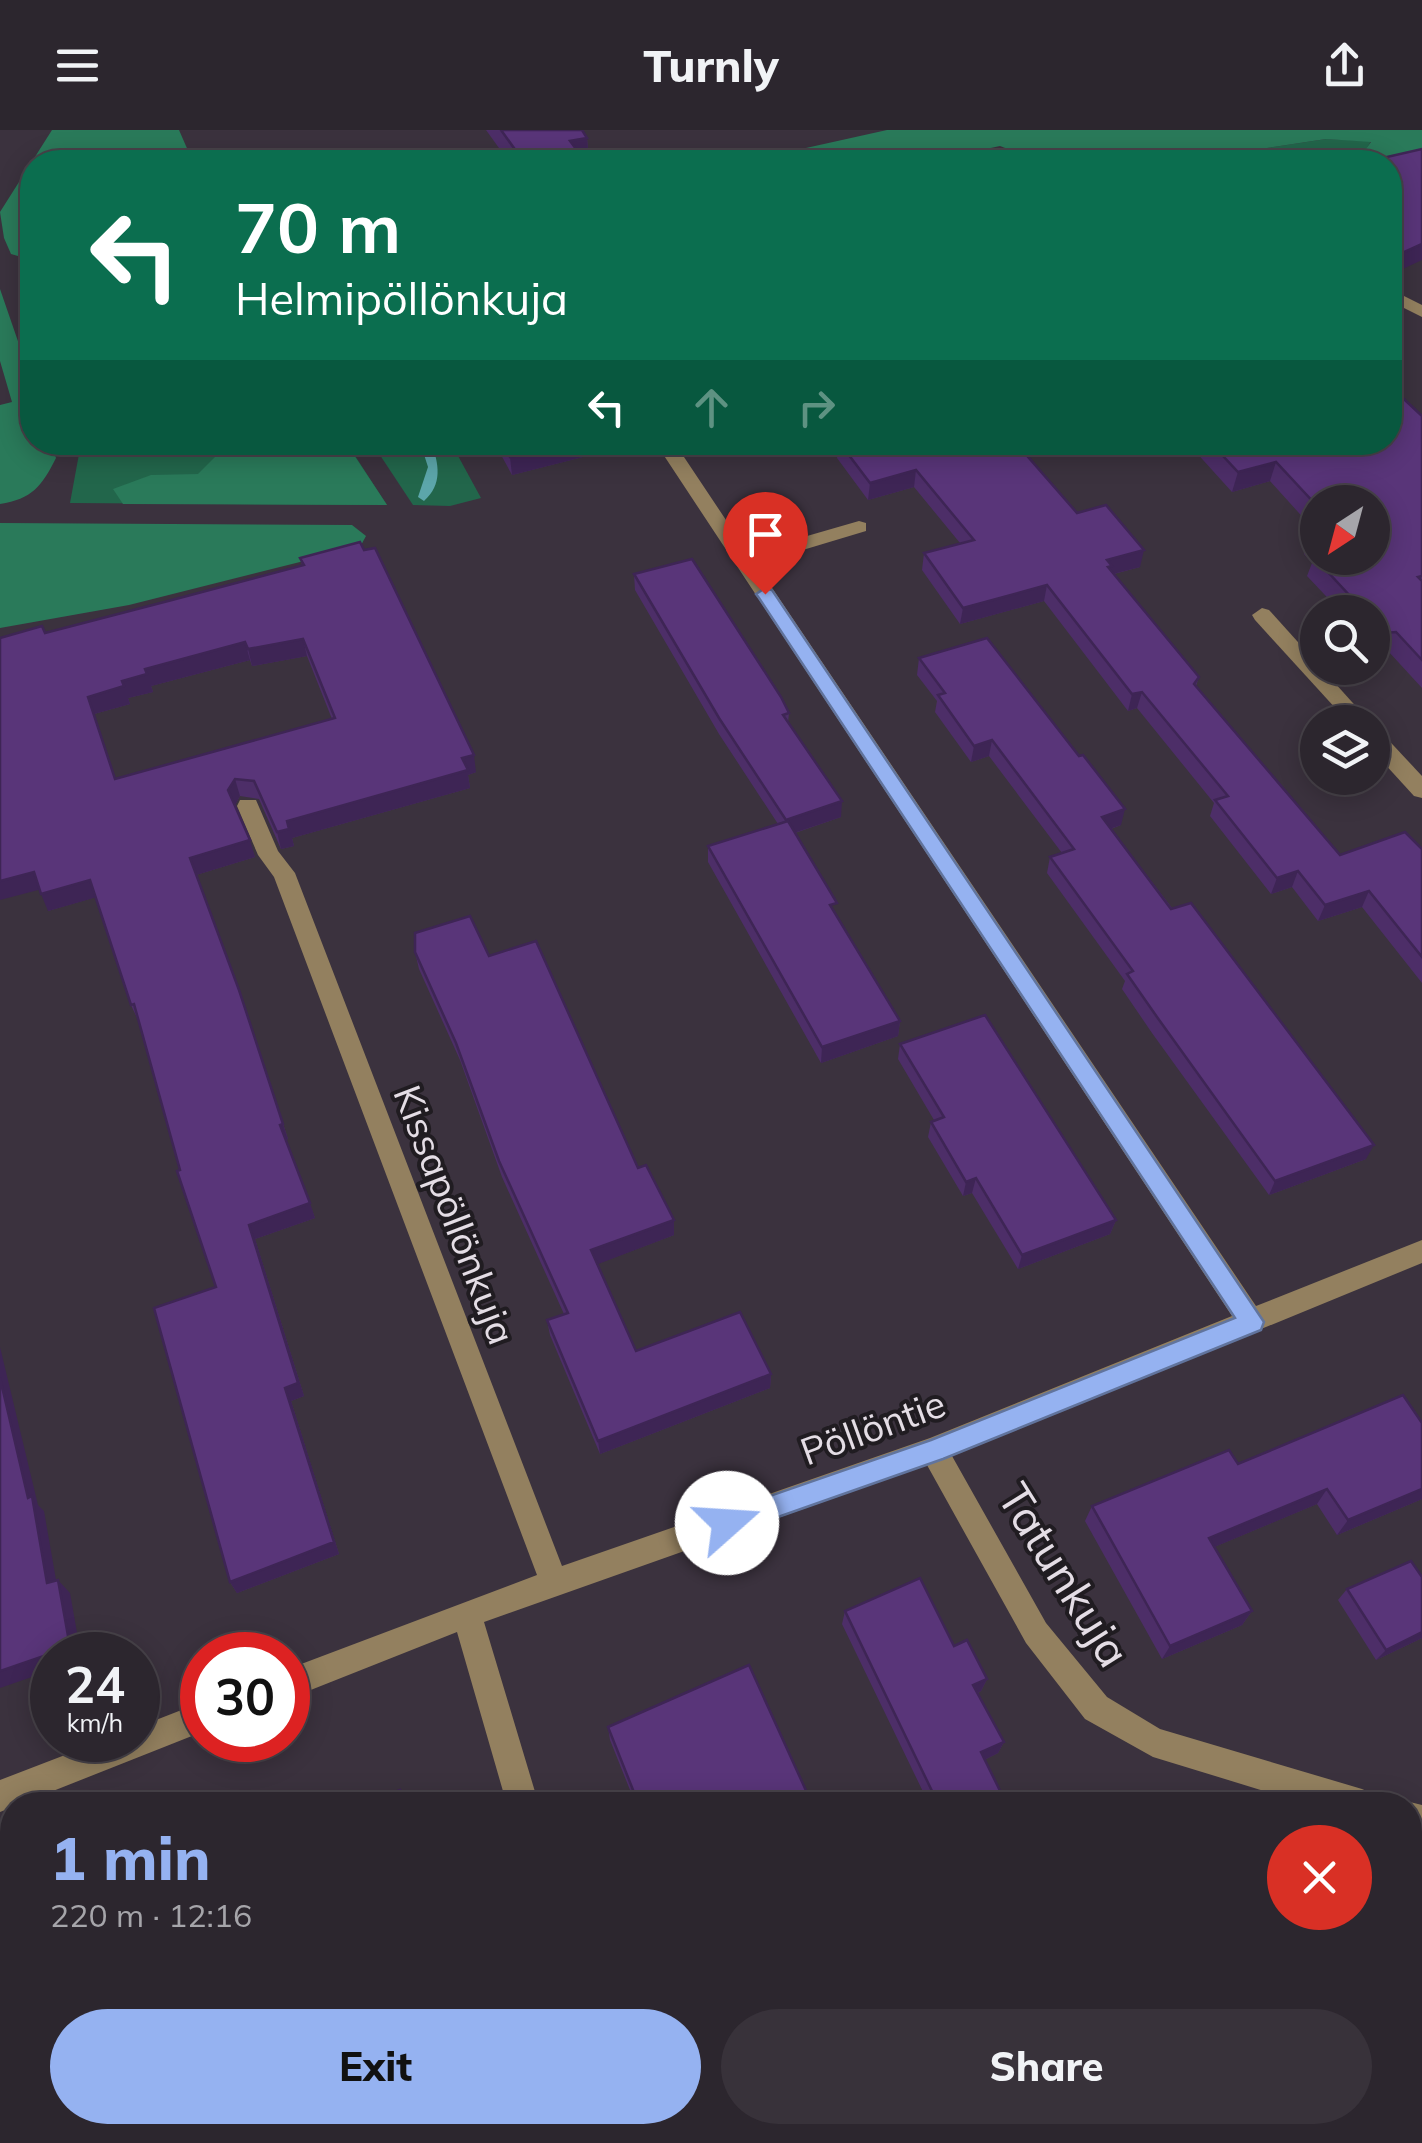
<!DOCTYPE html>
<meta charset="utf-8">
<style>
:root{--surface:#2c262e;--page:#38323a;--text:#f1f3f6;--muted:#a6a5aa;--line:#48434a;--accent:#95b2f1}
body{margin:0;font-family:Mulish,sans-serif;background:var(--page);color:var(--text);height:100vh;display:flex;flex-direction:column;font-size:38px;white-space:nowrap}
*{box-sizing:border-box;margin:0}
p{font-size:32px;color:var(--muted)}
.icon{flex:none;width:55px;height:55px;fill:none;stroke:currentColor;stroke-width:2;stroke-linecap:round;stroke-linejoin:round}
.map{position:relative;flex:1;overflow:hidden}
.drawer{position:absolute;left:0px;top:1662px;width:1422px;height:352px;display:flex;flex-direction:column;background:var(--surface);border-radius:40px 40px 0 0;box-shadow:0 5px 25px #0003,0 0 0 2px var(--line)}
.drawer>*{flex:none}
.banner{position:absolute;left:20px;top:20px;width:1382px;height:305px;border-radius:40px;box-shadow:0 5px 25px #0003,0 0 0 2px var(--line);background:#0b6e4f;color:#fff;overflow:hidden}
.needle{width:65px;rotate:216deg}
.fabs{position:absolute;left:1300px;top:355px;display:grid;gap:20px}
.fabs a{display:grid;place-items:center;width:90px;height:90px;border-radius:50%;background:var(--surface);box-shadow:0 5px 25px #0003,0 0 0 2px var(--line);font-size:50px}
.speed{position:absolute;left:30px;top:1502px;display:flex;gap:20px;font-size:50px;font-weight:700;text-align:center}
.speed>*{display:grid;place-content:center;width:130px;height:130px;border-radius:50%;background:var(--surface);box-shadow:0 5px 25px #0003,0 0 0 2px var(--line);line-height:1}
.speed small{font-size:25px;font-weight:400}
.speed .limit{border:15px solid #d22;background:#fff;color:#111}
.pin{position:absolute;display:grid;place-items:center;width:85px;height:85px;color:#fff;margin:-102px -42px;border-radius:50% 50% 50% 0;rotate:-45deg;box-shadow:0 0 10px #0007}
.pin .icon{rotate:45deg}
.me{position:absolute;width:110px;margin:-55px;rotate:71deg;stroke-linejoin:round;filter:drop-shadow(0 0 8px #0008)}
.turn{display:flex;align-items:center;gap:35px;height:210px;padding:0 50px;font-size:45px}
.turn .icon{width:130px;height:130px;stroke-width:2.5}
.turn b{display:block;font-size:70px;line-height:85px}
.lanes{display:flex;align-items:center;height:95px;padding:0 50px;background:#0003;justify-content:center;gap:50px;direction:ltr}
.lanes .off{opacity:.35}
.round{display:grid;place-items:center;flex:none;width:105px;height:105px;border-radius:52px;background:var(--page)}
.summary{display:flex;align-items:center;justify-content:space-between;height:170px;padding:0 50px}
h1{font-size:60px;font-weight:800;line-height:75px;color:var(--accent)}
.action{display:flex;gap:20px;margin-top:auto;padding:20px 50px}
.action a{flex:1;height:115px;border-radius:60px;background:var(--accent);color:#111;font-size:40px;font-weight:800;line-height:115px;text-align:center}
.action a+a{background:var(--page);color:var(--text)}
header{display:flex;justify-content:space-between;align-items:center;height:130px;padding:0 50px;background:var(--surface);font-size:45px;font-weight:800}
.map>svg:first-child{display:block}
</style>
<header><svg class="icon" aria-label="menu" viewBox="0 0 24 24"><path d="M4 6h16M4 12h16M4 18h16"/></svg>Turnly<svg class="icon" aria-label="share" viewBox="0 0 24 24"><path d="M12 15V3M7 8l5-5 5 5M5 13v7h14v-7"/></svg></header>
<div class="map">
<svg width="1422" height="2013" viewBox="0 0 1422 2013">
<rect width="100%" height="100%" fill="#3b323e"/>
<g fill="#22664b">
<path d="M1326,9L1371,11L1364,23L1288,32H1213L1240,22Z"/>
<path d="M346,312L387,375L70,373L79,324L74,313Z"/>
<path d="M372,313H451L481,368L450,376L413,375Z"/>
</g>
<g fill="#2a7a5a">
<path d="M52,0H179L193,32H32V130L11,124L4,108L0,82Z"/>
<path d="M887,0H1422V25L1390,32H1288L1363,23L1371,12L1326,9L1240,22L1213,32H1041L1000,16L972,22L978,32H743Z"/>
<path d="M0,159L32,252V312L51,313L56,328C42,356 32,369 0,374V275L12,272L0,231Z"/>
<path d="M264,312L346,313L387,375L123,374L113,359L151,345L198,344L223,319Z"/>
<path d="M0,393L352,395L366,406L360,417L129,475L0,498Z"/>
</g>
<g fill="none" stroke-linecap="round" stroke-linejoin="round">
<path fill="#5ca6aa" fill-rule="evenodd" d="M420,312H431C439,334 443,354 424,371L418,367L428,337Z"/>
<g fill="#93805f" fill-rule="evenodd">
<path d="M1390,159L1422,175V187L1390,171Z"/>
<path d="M655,312H674L748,423L859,391L866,393V401L756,434L1256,1176L1422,1110V1133L952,1326L1046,1493L1107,1567L1160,1599L1362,1659L1373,1664L1378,1675H1310L1153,1627L1085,1589L1026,1513L927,1335L484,1492L539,1675H507L457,1502L288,1569V1539L537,1445L274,747L258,725L237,676L240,670H256L278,721L295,743L562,1436L930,1308L1232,1186Z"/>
<path d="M1262,478L1269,480L1370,592H1348L1255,490L1252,485Z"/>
<path d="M1372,599L1380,601L1422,646V668L1414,666L1372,620Z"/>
<path d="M202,1572V1602L0,1682V1650L104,1610H138V1597Z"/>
<path d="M1410,1672L1422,1675V1707L1410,1704V1675H1403Z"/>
<path d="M571,2002H605L604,2013H570Z"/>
</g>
</g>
<g fill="#4d2e68" fill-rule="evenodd">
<path d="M486,0H582L587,8L589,32H509Z"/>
<path d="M1422,286V558L1388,521L1377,522L1372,517V482H1341L1307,446L1312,433L1304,424L1310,405L1317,403L1270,351L1232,362L1194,320L1196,312H1390ZM1318,372L1372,428H1318Z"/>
<path d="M494,312H634V314L512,345Z"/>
<path d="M838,312H1059L1058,318L1028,326L1077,383L1140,437L1114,444L1199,547L1196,556L1340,725L1422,719V853L1362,777L1318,791L1292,757L1271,764L1210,686L1214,673L1137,578L1128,581L1044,471L960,494L922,440L924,423L960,413L914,357L868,370L837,328Z"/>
<path d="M300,428L476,642L468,645L470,658L292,708L294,716L281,719L259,669L240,666L235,675L255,727L196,745L245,876L288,1009L286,1010L315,1088L255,1109L304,1266L291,1271L339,1424L237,1463L230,1452L216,1157L180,1040L138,890L131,875L96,767L48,781L45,503L302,435ZM307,526L332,589L115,649L94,584L130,574L128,568L153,562L151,556L250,530L252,536Z"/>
<path d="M634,444L789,583L788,593L841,687L795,703L836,785L900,891L898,906L821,933L708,732V716L778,694L719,604L635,460Z"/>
<path d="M919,528L1121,695L1111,699L1366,1029L1269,1065L1152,903L1122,859L1125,851L1047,743L1050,727L1062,723L989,626L971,632L935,582L937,571L917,545Z"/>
<path d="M415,822L489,826L674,1090V1105L597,1134L636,1221L771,1244L770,1258L600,1324L550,1205L547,1190L564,1184L502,1047L460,930L419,839Z"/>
<path d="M900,914L1116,1090L1110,1104L1018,1139L972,1063L963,1066L928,1007L931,992L934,990L898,929Z"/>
<path d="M1238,1334L1422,1369L1337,1405L1317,1374L1214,1417L1252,1481L1242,1495L1162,1529L1085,1391L1092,1376Z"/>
<path d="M1347,1459L1422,1508L1376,1530L1338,1470Z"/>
<path d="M845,1481L954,1516L987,1549L981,1561L978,1563L1004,1612L998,1623L984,1630L1007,1675H928V1672L842,1494Z"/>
<path d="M608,1597L808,1665L806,1675H636L610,1610Z"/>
</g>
<g fill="#3e2555">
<path d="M587,8L589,32H571L570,11Z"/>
<path d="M1422,114V130L1390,145L1391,128Z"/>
<path d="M570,312H634V314L512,345L510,327Z"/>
<path d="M1059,312L1058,318L1013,330L1016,313Z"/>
<path d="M1276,332L1270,351L1232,362L1238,342Z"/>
<path d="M916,340L914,357L868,370L870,353Z"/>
<path d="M1144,420L1140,437L1109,445L1107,430Z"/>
<path d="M1047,455L1044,471L960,494L963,478Z"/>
<path d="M303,509L307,526L252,536L248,519Z"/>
<path d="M245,512L250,530L151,556L153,562L128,568L130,574L94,584L121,666L88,567L145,539Z"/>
<path d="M1142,562L1137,578L1128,581L1132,564Z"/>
<path d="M992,610L989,626L971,632L974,616Z"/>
<path d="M474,625L476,642L468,645L470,658L292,708L294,716L281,719L277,702L287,691Z"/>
<path d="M235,649L240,666L234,677L228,660Z"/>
<path d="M842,671L841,687L785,706L786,690Z"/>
<path d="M1125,679L1121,695L1098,703L1102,687Z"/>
<path d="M250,710L255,727L196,745L190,728Z"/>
<path d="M1298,741L1292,757L1271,764L1277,748Z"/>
<path d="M34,742L42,759L0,770V751Z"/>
<path d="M90,750L97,767L48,781L41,764Z"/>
<path d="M1369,761L1362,777L1318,791L1325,775Z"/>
<path d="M239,860L288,1009L285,1010L280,995Z"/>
<path d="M900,891L898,906L821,933L822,917Z"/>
<path d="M1374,1015L1366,1029L1269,1065L1275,1051Z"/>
<path d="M976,1048L972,1063L963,1066L966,1052Z"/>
<path d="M310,1073L315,1088L255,1109L304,1266L291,1271L339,1424L237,1463L230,1452L249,1095Z"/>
<path d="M674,1090V1105L593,1136L591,1120Z"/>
<path d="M1116,1090L1110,1104L1018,1139L1022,1125Z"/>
<path d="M0,1217L38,1375L44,1381L59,1467L47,1453L0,1248Z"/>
<path d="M771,1244L770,1258L600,1324L598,1311Z"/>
<path d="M1327,1359L1317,1374L1200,1423L1209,1408Z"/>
<path d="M1422,1359V1369L1337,1405L1348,1390Z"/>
<path d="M58,1450L70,1463L81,1525H52V1540L0,1558V1541Z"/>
<path d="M1252,1481L1242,1495L1162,1529L1170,1516Z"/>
<path d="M1422,1502V1508L1376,1530L1386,1520Z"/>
<path d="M987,1549L981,1561L969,1567L973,1555Z"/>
<path d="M1004,1612L998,1623L976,1634L981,1622Z"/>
<path d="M808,1665L806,1675H786Z"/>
</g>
<g fill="#593579" stroke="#3e2555" stroke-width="2.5" fill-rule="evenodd">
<path d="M501,0H582L587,8L570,11L585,31L578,32H524Z"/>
<path d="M1422,19V114L1391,128L1390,32H1365Z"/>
<path d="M1390,256L1422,286V446L1418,447L1422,451V530L1396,502L1384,503L1372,490V482H1365L1314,427L1372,428V372H1318V377L1276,332L1238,342L1210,312H1390Z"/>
<path d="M502,312H570L510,327Z"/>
<path d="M839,312H1018L1016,313L1077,383L1106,375L1144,420L1107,430L1112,436L1108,437L1199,547L1194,554L1340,725L1405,702L1422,719V827L1369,761L1325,775L1298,741L1277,748L1215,670L1228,666L1142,562L1132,564L1047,455L963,478L924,423L974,410L916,340L870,353Z"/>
<path d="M1318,403V413L1310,405Z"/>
<path d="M360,412L364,420L375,418L474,625L462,628L468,640L287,691L289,699L277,702L254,651L235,649L228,660L250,710L190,728L239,860L283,994L280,995L310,1073L249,1095L298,1253L285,1258L334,1412L230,1452L154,1178L216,1157L177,1041L180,1040L134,874L131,875L90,750L41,764L34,742L0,751V508L42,496L45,503L172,470L304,435L300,428ZM303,509L335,588L115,649L88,567L124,556L122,551L147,544L145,539L245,512L248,519Z"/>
<path d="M692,429L781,567L789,583L783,585L842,671L786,690L719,588L634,444Z"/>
<path d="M987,508L1079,626L1083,625L1125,679L1102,687L1171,779L1191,773L1374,1015L1275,1051L1157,887L1127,844L1133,841L1050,727L1074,719L992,610L974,616L938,565L945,563L919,528Z"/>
<path d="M788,691L837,773L830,775L900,891L822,917L708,716Z"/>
<path d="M470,786L489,826L536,811L638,1038L646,1035L674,1090L591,1120L636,1221L740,1182L771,1244L598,1311L547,1190L568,1183L499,1031L456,913L415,822V803Z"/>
<path d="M985,885L1116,1090L1022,1125L976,1048L966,1052L931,992L944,987L900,914Z"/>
<path d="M0,1248L28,1368L32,1366L47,1453L58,1450L70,1517L0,1541Z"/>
<path d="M1403,1265L1422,1293V1359L1348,1390L1327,1359L1209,1408L1252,1481L1170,1516L1092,1376L1229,1320L1238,1334Z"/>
<path d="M1411,1431L1422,1447V1502L1386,1520L1347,1459Z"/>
<path d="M920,1448L954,1516L967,1510L987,1549L973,1555L1004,1612L981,1622L1007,1675H931L932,1661L845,1481Z"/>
<path d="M749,1535L808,1665L786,1675H639L608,1597Z"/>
<path d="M400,1660L405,1675H364Z"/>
<path d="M698,2002H714L789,2013H696Z"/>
</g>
<path fill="#95b2f1" stroke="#61749d" stroke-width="2.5" d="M765,458L772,460L1264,1192L1261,1200L943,1329L727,1405L718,1401L714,1393L718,1384L931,1310L1235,1188L759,468L756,464Z"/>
<g text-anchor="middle" stroke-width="8" stroke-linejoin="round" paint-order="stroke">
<g font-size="38" fill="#e4dde5" stroke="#201c21">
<text transform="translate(454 1085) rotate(69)" y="13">Kissapöllönkuja</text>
<text transform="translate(873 1298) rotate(-20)" y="13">Pöllöntie</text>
</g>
<g font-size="45" fill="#e4dde5" stroke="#201c21">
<text transform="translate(1064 1445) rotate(58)" y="16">Tatunkuja</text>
</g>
</g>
</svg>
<div class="fabs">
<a><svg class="needle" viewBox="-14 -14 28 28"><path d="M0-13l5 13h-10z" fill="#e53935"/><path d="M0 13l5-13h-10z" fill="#a6a5aa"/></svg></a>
<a><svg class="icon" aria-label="search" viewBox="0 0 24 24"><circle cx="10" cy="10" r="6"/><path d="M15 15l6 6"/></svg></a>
<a><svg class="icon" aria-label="layers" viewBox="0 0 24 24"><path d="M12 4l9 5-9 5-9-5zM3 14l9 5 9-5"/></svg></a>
</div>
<div class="speed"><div>24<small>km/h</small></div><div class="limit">30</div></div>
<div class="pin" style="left:765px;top:464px;background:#d93025"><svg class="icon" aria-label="arrive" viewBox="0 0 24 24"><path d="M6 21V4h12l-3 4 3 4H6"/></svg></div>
<svg class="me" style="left:727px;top:1393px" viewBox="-20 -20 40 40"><circle r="19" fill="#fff"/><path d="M0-13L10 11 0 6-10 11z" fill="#95b2f1"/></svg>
<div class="banner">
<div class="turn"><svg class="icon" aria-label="left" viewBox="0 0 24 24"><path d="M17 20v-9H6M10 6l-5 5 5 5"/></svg><div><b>70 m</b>Helmipöllönkuja</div></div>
<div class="lanes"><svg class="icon" aria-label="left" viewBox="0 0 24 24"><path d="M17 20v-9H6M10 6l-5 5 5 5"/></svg><svg class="icon off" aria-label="ahead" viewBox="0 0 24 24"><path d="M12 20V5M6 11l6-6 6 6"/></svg><svg class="icon off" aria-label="right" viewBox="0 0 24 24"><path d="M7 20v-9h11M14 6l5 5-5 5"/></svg></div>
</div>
<section class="drawer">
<div class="summary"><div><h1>1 min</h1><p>220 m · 12:16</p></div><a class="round" style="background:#d93025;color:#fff"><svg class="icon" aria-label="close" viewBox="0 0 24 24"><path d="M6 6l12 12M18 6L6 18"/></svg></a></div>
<div class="action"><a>Exit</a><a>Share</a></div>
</section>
</div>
